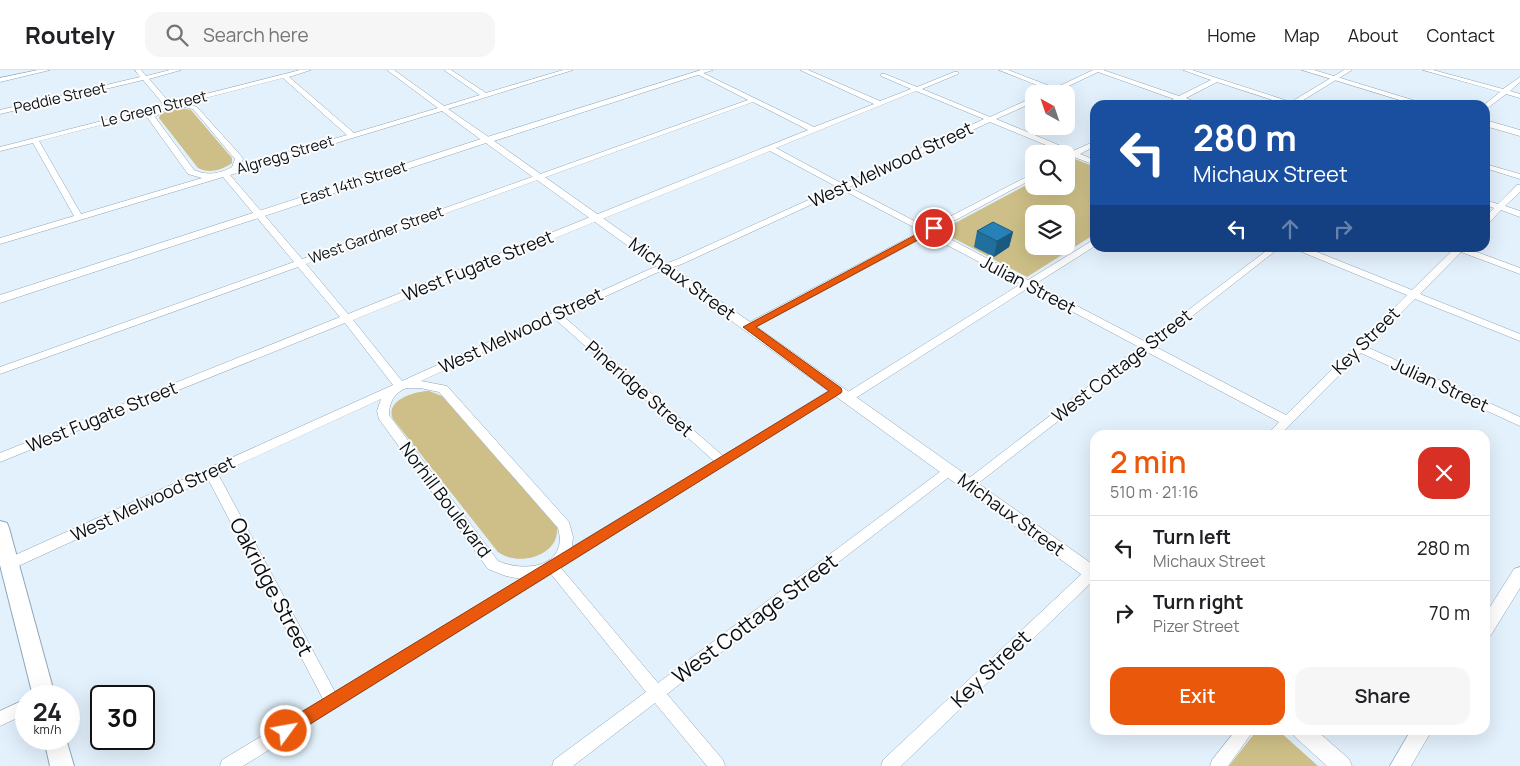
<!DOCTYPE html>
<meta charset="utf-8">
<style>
:root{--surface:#fff;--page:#f6f6f6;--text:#202124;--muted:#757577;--line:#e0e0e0;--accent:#ea580c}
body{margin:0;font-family:Manrope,sans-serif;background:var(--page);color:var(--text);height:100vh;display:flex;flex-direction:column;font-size:19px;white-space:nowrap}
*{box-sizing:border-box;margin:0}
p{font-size:16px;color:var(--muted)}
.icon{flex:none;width:28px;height:28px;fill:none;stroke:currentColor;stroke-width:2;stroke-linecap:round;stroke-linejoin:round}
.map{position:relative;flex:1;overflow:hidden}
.side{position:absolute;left:1090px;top:360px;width:400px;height:305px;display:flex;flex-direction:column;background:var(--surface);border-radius:15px;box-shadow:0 5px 20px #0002}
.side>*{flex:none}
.guide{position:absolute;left:1090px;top:30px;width:400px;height:152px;border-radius:15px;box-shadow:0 5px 20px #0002;background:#1a4fa0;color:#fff;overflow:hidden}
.needle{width:32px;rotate:320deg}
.buttons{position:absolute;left:1025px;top:15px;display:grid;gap:10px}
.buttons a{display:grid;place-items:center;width:50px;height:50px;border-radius:10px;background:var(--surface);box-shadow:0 5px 20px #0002;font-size:25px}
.speed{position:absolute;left:15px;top:615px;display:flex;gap:10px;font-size:25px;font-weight:700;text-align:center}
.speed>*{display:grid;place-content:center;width:65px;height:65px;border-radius:50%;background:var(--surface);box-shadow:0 5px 20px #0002;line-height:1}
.speed small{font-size:12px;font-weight:400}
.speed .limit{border:2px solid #111;border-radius:8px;background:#fff;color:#111}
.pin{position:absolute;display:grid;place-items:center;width:42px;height:42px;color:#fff;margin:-21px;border:2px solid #fff;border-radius:50%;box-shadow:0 1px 5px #0007}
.me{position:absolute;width:55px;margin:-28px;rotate:58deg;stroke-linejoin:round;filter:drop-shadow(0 0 4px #0008)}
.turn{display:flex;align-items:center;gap:18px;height:105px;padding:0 20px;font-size:22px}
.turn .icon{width:65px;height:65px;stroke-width:2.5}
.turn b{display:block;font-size:35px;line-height:42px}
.lanes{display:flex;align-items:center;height:48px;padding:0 20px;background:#0003;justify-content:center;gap:25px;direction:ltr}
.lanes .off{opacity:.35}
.round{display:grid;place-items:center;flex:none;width:52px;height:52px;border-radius:15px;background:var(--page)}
.overview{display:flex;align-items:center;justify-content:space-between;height:85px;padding:0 20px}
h1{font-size:30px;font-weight:600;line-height:38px;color:var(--accent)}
.cta{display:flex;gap:10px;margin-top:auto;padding:10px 20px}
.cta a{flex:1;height:58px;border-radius:15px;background:var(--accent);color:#fff;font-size:20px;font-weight:600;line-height:58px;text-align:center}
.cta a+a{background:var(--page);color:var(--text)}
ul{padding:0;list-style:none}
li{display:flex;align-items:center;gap:15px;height:65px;padding:0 20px;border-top:1px solid var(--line)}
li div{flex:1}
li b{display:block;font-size:19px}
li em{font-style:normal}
header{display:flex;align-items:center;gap:30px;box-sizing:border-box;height:70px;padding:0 25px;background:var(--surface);border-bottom:1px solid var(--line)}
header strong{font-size:24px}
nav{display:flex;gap:28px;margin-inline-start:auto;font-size:18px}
.search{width:350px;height:45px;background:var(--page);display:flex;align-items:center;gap:12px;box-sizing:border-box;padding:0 18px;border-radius:15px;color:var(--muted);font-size:19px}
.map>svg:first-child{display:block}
</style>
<header>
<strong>Routely</strong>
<div class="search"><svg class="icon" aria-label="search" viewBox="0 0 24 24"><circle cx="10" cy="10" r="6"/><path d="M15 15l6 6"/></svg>Search here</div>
<nav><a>Home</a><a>Map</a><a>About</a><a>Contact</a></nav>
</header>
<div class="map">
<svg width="1520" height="696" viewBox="0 0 1520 696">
<rect width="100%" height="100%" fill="#e3f1fc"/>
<g fill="#cdbf87" fill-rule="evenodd">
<path d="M181,38L191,40L232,88V93C222,100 209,104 198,98L159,48L160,45L167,41Z"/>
<path d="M1075,89L1095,97V164L1027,207L940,161L1034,111V116H1066V94ZM1034,144H1066V176H1034Z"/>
<path d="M429,321L442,326L557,457C560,486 518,497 498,482L393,349C384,330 416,321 429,321Z"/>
<path d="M1257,660H1278L1318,696H1229Z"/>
</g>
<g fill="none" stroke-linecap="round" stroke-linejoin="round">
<defs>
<g id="minor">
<path d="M38,0H50L0,12V8Z"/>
<path d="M135,0H141L146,6L170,0H181L149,9L170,33L300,0H311L289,7L354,63L438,38L387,0H394L444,36L480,25L444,0H451L486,23L563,0H573L448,39L490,68V72H484L442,41L230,105L302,189L748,30L697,4V2H701L814,57L874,34L800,0H808L880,31L911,19L881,6V4H885L917,17L954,2H958V4L922,19L990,47L1034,27V32L996,49L1073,81L1095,71V76L1080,84L1095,90V95L1074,87L1067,88L1068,84L990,52L849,117L928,158L1034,103V108L935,161L1028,210L1095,169V176L1035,214L1146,272L1270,178H1279L1154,276L1286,345L1407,225L1297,180L1296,178H1307L1412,220L1455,178H1466L1520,198V204L1461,182L1420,224L1520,264V271L1415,229L1367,277L1520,347V356L1361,283L1280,365H1267L1279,352L1147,282L972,418H964L962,415L964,412L1139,277L1028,218L851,331H843L842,328L843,325L1021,214L928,165L752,259H744L743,257L744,255L921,161L843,120L682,194L656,203L563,246L723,386L833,318L837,317L842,321L561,498L658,613L945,398H953L955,401L953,404L667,624L723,690L725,696H707L655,633L573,696H552L554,690L646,622L551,504L243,696H220L222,690L323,629L208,409L14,498L9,499L4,498L2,494L4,490L393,315L345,253L0,392V383L340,247L298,197L0,304V297L294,192L223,107L0,174V168L74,146L33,73L0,81V77L164,35L143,10L0,44V40L140,7ZM283,8L347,65L239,97L243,89L242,87L197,37L186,33ZM916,21L984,49L843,114L776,78ZM753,32L808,60L348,244L306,194ZM184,37L193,39L235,89L232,97C220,104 207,106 194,100L155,47L168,38ZM151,42L147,47L188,104L202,108L81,144L39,71ZM770,81L837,117L676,190L650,199L402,311L353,250ZM555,249L714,391L572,477L573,467L569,452L447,316L421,311ZM407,318H420L439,322L558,458C569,497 525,503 498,491L389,345C389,333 394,322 407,318ZM381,329L377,341L379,349L488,499L506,506L521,509L335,622L218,404Z"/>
<path d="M999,0H1008L1055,18L1093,0H1103L1179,26L1211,10L1183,0H1192L1291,32L1344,0H1352L1297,34L1298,35H1288L1217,12L1186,28L1202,35H1192L1180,31L1172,35H1164L1174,29L1098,2L1052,24H1043L1049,20Z"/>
<path d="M1423,0H1433L1503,19L1520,7V12L1510,21L1520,24V28L1506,24L1485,40L1484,35L1500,22Z"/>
<path d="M1485,94L1520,104V109L1485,98Z"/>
<path d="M1517,115H1520V122L1505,136L1520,141V147L1501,140L1488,154L1485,155V147L1494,138L1485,135V130L1498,134Z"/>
<path d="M1092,497L1095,498V509L901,696H881L883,690L1087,499Z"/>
<path d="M26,629V644L0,656V641Z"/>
<path d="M1236,660H1254L1228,696H1210L1212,690Z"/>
</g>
<g id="tertiary">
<path d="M701,0H713L494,71L1095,496V512L1089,510L486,73L0,233V225L484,68Z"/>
<path d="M1302,0H1314L1429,35H1416Z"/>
<path d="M1485,50L1520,60V66L1485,56Z"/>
<path d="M1520,497V518L1491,565L1485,568V545L1514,499Z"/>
<path d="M1292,660H1316L1349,689L1352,696H1327L1295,667Z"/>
<path d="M1411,660H1432L1411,696H1390Z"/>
</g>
<g id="secondary">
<path d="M0,451L7,453L9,458L55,626H33L0,495Z"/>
<path d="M44,669H66L74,696H50Z"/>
</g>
</defs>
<use href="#minor" stroke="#8fa5b6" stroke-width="1"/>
<use href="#tertiary" stroke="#8fa5b6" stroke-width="1"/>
<use href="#secondary" stroke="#8fa5b6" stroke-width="2"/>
<use href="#minor" fill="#fff" fill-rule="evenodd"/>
<use href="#tertiary" fill="#fff" fill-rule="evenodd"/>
<use href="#secondary" fill="#fff" fill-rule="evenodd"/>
</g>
<path fill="#216f9d" d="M977,161L1013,162L1009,177L994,187L974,177Z"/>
<path fill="#1b5a80" d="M1013,162L1009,177L994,187L997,171Z"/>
<path fill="#2681b7" stroke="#1b5a80" d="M993,152L1013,162L997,171L977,161Z"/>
<path fill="#ea580c" stroke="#983908" d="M934,155L939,158L938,159L756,257L841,318L842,321L841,323L291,666L286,668L280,666L278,661L280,655L829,321L743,257Z"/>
<g text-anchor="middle" stroke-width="4" stroke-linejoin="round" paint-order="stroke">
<g font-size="15" fill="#070f15" stroke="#fcfcfc">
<text transform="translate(60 28) rotate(-13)" y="5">Peddie Street</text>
<text transform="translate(154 39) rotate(-14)" y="5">Le Green Street</text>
<text transform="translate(285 85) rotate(-17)" y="5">Algregg Street</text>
<text transform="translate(354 113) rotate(-18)" y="5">East 14th Street</text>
<text transform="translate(376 165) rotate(-20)" y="5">West Gardner Street</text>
</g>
<g font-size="18" fill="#070f15" stroke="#fcfcfc">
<text transform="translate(891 95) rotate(-25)" y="6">West Melwood Street</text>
<text transform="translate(478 196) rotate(-22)" y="6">West Fugate Street</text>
<text transform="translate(682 209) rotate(36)" y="6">Michaux Street</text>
<text transform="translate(1028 215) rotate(28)" y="6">Julian Street</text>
<text transform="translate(521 261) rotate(-25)" y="6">West Melwood Street</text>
<text transform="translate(1366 271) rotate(-45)" y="6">Key Street</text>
<text transform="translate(1122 296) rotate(-38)" y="6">West Cottage Street</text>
<text transform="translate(1440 315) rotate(25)" y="6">Julian Street</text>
<text transform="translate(639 319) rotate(41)" y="6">Pineridge Street</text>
<text transform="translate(102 347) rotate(-22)" y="6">West Fugate Street</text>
<text transform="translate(153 429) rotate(-25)" y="6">West Melwood Street</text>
<text transform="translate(445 430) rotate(53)" y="6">Norhill Boulevard</text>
<text transform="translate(1011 445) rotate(36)" y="6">Michaux Street</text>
</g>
<g font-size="21" fill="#070f15" stroke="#fcfcfc">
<text transform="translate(271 517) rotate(62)" y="7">Oakridge Street</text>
<text transform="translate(755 549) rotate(-37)" y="7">West Cottage Street</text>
<text transform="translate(991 599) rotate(-44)" y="7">Key Street</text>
</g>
</g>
</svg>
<div class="buttons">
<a><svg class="needle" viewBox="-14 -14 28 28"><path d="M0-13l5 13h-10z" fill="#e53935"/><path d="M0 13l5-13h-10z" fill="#757577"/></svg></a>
<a><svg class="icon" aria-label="search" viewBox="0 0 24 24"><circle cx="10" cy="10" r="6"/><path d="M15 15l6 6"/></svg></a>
<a><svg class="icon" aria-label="layers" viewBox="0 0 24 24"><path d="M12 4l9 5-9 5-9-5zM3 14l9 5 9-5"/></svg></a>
</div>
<div class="speed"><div>24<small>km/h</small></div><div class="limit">30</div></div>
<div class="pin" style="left:934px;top:158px;background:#d93025"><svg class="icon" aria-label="arrive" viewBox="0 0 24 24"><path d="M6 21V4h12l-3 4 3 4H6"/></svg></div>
<svg class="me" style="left:286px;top:661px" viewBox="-20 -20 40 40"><circle r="17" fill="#ea580c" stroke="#fff" stroke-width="3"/><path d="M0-11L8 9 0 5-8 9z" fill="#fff"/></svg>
<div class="guide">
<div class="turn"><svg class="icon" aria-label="left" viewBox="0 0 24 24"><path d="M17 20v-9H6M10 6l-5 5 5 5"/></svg><div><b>280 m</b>Michaux Street</div></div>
<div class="lanes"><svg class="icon" aria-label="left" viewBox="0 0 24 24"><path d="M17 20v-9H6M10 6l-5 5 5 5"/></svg><svg class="icon off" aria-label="ahead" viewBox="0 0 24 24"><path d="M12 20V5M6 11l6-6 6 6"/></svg><svg class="icon off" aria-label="right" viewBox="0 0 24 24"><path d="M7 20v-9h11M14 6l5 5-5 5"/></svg></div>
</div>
<section class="side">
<div class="overview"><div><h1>2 min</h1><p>510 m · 21:16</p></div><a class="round" style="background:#d93025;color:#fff"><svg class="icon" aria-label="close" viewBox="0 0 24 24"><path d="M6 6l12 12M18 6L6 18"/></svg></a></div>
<ul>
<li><svg class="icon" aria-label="left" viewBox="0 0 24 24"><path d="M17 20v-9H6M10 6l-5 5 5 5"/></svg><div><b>Turn left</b><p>Michaux Street</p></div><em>280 m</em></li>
<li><svg class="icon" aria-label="right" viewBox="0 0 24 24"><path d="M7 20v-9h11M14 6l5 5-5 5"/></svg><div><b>Turn right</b><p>Pizer Street</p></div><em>70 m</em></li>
</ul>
<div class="cta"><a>Exit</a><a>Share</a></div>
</section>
</div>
